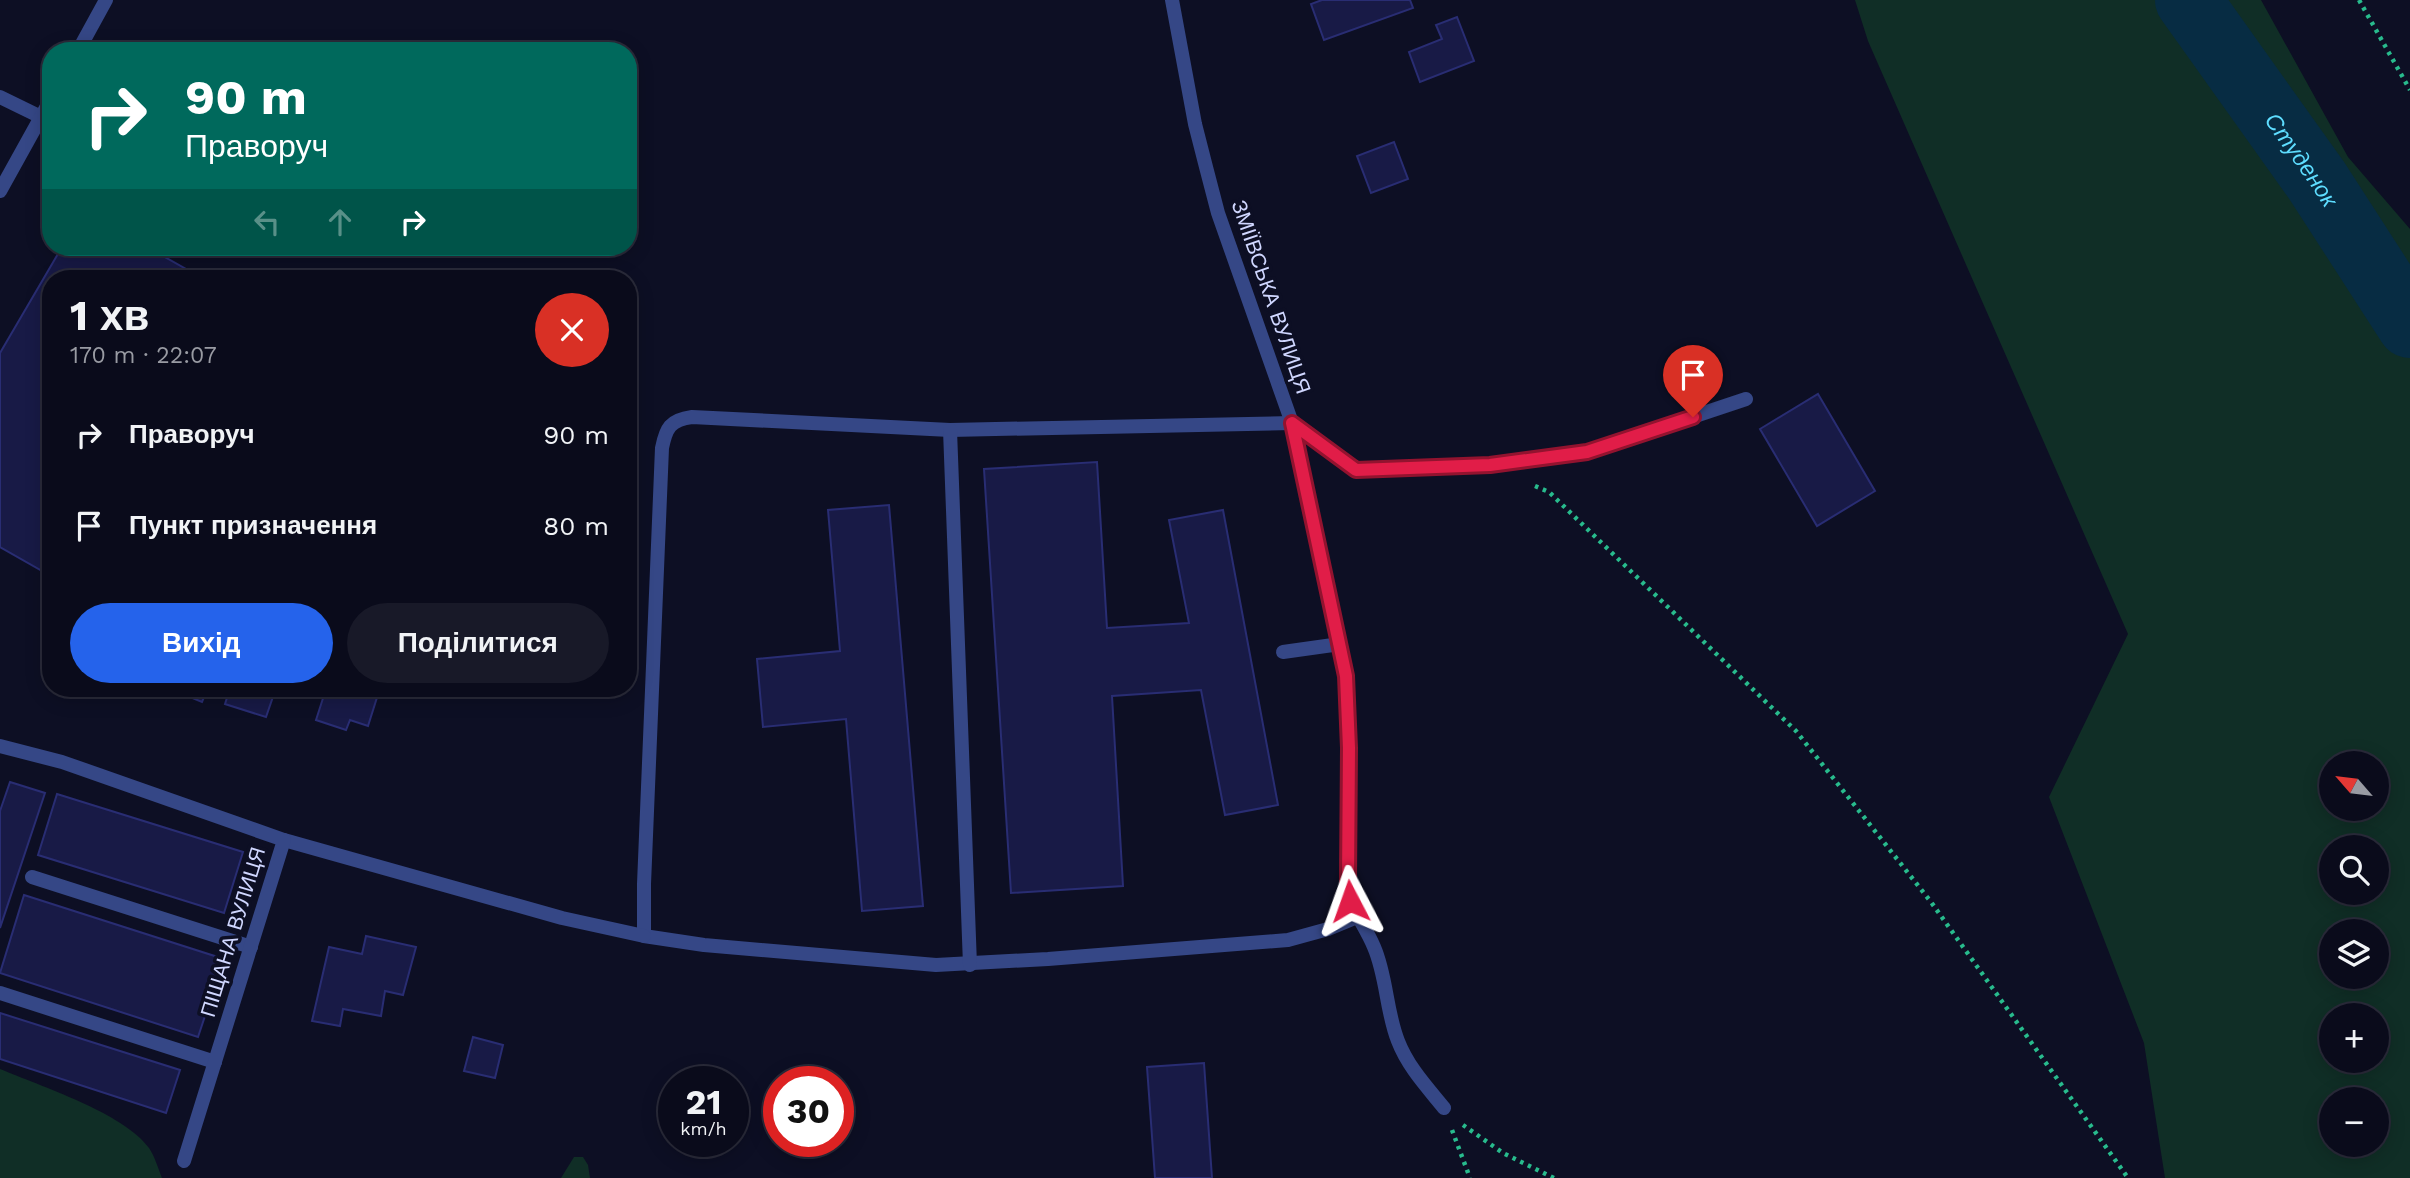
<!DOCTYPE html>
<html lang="uk">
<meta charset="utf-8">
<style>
:root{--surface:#0a0b1b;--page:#181928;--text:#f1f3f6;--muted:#999ba3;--line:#2a2b3a;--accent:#2563eb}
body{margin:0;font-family:"Work Sans",sans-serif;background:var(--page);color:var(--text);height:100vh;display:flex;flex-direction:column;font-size:26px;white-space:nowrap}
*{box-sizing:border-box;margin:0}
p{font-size:23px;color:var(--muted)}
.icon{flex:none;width:38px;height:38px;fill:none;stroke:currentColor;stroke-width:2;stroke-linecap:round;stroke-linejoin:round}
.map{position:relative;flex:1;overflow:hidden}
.details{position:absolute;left:42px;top:270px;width:595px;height:427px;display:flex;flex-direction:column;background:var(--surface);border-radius:28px;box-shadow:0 4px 18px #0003,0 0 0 2px var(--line)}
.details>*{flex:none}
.top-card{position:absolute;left:42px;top:42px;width:595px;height:214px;border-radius:28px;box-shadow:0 4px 18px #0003,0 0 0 2px var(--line);background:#00695c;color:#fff;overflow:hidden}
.needle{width:46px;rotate:298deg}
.fabs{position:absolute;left:2319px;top:751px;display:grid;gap:14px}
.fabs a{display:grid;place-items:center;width:70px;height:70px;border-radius:50%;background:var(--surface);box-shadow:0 4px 18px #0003,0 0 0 2px var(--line);font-size:35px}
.speed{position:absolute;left:658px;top:1066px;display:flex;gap:14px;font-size:35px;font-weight:700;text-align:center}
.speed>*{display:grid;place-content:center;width:91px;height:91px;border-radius:50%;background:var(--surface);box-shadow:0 4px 18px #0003,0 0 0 2px var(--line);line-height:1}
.speed small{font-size:18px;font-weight:400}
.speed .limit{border:10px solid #d22;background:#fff;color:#111}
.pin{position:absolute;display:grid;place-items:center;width:60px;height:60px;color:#fff;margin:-72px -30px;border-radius:50% 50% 50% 0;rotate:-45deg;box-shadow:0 0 7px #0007}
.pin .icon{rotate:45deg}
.me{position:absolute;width:77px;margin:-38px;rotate:356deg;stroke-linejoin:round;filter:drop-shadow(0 0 5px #0008)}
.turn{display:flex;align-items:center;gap:24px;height:147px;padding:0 28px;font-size:32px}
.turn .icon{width:91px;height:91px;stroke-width:2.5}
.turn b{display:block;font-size:49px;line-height:60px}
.lanes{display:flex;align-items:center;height:66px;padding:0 28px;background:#0003;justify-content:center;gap:35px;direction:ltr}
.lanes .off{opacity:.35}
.round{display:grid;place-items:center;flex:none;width:74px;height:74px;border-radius:37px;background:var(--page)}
.overview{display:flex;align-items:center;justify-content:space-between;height:119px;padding:0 28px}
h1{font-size:42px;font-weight:700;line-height:52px}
.button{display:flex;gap:14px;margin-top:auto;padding:14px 28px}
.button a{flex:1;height:80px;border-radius:42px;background:var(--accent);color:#fff;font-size:28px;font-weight:700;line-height:80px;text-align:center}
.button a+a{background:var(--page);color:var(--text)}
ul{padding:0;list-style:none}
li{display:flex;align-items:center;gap:21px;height:91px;padding:0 28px}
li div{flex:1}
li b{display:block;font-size:26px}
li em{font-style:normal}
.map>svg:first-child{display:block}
</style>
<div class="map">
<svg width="2410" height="1178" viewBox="0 0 2410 1178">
<rect width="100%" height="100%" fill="#0d0f24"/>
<g fill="#102e26" fill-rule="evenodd">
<path d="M1855,0H2261L2348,157L2410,229V1178H2165L2144,1043L2049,797L2128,634L1868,41ZM2331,763H2376V808H2331ZM2331,847H2376V892H2331ZM2331,931H2376V976H2331ZM2331,1015H2376V1060H2331ZM2331,1099H2376V1144H2331Z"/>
<path d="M0,1069C40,1086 124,1113 149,1148C155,1157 158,1168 162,1178H0Z"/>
<path d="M574,1157H583L588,1165L590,1178H561Z"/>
</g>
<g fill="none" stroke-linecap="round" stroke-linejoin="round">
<path stroke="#072c43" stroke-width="66" id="s1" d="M2188,0L2317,181L2410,325"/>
</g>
<g fill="#181a46" stroke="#292d73" stroke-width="2">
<path d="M1322,0H1410L1413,8L1324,40L1311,4Z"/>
<path d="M1457,17L1474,61L1420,82L1409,52L1442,39L1436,25Z"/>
<path d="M1394,142L1408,179L1371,193L1357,156Z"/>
<path d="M62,247H147L202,278H51V576L0,547V353Z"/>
<path d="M1818,394L1875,491L1817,526L1760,429Z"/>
<path d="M1097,462L1107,628L1189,623L1169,520L1223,510L1278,805L1225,815L1201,690L1112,696L1123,886L1011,893L984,469Z"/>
<path d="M889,505L923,906L862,911L846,719L763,727L757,659L840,651L828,510Z"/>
<path d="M168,688H208L202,702Z"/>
<path d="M230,688H276L266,717L225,704Z"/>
<path d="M340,688H380L368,726L350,720L346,730L316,720L325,692L338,693Z"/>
<path d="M10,782L45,793L0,928V811Z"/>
<path d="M57,794L243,852L224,913L38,855Z"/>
<path d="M24,895L224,959L198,1037L0,973Z"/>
<path d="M366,936L416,947L403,995L385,991L381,1016L343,1009L340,1026L312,1021L329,947L362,954Z"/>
<path d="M0,1013L180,1070L166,1113L0,1059Z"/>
<path d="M473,1037L503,1045L495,1078L464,1071Z"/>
<path d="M1204,1063L1212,1178H1155L1147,1067Z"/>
</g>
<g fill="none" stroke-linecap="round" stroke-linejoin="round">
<g stroke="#28bb8d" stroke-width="4.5" stroke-dasharray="3.5 5" stroke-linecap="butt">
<path d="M2359,0L2410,90"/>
<path d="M1535,486L1549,492L1796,731L1931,902L2128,1178"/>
<path d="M1463,1125L1503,1153L1554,1178"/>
<path d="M1452,1130L1470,1178"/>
</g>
<g stroke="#354786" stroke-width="14">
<path d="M0,97L41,117"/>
<path d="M1292,423L950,430L692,417C670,420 666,428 662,448L644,884V936L704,945L936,965L1048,959L1288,940L1328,929L1357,917"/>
<path d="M950,430L970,965"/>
<path d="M1283,652L1340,644"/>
<path d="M284,840L562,918L644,936"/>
<path d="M32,877L251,947"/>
<path d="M0,993L215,1062"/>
</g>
<g stroke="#354786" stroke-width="14">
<path d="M1172,0L1195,124L1206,167L1218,213L1292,423L1340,644C1355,722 1347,803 1347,882C1351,912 1363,921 1374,947C1387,977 1386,1011 1398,1041C1408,1067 1427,1087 1444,1108"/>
<path d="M78,51L106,0"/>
<path d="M0,191L51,99"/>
<path d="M1292,423L1356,470L1490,465L1587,452L1746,399"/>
<path d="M0,746L62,762L284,840L184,1161"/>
</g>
</g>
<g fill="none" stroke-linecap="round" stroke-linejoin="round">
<defs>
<path id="route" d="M1350,901L1348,882L1349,748L1346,676L1292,423L1356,470L1490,465L1587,452L1693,417"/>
</defs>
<use href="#route" stroke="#92132f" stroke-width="18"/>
<use href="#route" stroke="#e11d48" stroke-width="12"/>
</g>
<g text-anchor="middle" stroke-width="7" stroke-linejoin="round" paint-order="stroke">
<g font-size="21" fill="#d0d7ff" stroke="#0d0f24">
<text transform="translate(1271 297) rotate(71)" y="7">ЗМІЇВСЬКА ВУЛИЦЯ</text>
<text transform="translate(233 932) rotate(-73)" y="7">ПІЩАНА ВУЛИЦЯ</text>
</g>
<g font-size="23" font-style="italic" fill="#5eddff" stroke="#0d0f24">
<text dy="8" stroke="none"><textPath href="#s1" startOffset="196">Студенок</textPath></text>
</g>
</g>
</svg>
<div class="fabs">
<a><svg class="needle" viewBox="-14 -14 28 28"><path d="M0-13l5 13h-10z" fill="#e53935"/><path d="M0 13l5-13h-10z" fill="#999ba3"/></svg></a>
<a><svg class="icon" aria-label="search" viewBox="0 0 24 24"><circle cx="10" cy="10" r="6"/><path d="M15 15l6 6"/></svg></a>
<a><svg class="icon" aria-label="layers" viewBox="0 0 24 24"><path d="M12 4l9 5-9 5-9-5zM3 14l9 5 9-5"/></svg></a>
<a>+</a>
<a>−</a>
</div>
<div class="speed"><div>21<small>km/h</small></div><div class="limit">30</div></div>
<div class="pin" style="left:1693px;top:417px;background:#d93025"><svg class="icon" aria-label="arrive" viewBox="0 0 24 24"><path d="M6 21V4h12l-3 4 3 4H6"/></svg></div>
<svg class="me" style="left:1350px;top:901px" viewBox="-20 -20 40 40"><path d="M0-17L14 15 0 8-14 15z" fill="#e11d48" stroke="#fff" stroke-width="4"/></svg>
<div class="top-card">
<div class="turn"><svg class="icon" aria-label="right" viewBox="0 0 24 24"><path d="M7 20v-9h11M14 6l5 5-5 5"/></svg><div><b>90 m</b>Праворуч</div></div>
<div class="lanes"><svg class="icon off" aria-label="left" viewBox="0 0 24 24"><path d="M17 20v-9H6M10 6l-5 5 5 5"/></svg><svg class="icon off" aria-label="ahead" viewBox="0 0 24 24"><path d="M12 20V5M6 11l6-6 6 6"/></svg><svg class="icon" aria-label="right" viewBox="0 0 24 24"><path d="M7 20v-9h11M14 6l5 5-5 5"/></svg></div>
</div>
<section class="details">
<div class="overview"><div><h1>1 хв</h1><p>170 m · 22:07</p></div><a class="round" style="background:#d93025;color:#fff"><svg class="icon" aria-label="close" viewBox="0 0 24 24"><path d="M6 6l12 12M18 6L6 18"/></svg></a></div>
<ul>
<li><svg class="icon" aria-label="right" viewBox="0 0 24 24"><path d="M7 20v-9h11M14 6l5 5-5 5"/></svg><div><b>Праворуч</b></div><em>90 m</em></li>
<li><svg class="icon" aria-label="arrive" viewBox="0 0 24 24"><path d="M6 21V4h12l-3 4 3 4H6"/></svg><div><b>Пункт призначення</b></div><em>80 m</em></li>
</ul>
<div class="button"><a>Вихід</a><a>Поділитися</a></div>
</section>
</div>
